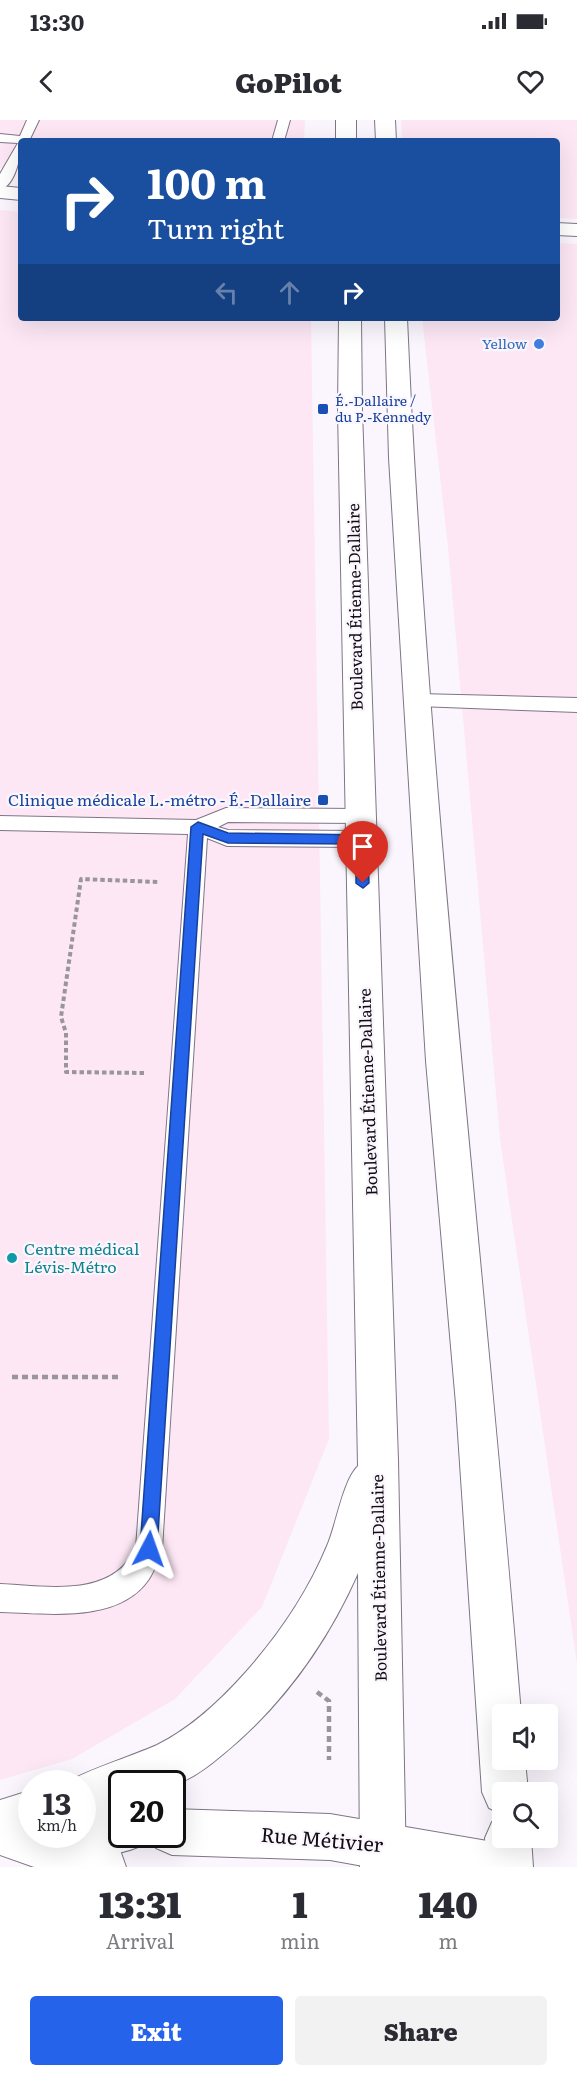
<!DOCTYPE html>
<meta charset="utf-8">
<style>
:root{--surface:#fff;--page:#f2f2f3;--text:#2b2b33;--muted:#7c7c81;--accent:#2563eb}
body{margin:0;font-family:Literata,serif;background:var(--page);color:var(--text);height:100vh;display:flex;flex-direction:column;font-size:22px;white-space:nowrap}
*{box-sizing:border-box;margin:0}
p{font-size:20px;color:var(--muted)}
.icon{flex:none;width:33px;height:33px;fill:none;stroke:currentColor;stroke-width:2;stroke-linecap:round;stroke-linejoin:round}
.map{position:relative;height:1747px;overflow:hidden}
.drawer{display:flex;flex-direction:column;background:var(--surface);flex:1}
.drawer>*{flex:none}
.banner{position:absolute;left:18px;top:18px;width:542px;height:183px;border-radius:6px;box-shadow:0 6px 24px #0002;background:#1a4fa0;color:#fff;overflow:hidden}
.controls{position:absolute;left:492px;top:1584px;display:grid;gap:12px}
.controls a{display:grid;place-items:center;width:66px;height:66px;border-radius:6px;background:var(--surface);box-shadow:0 6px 24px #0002;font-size:30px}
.speed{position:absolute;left:18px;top:1650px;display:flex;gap:12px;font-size:30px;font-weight:700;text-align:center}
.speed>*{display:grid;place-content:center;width:78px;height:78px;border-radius:50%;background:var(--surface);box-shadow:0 6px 24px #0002;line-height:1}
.speed small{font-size:15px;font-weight:400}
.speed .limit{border:3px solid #111;border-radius:9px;background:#fff;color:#111}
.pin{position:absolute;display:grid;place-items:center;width:51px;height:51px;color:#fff;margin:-62px -26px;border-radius:50% 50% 50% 0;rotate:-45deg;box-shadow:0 0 6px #0007}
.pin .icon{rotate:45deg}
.me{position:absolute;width:66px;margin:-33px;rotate:4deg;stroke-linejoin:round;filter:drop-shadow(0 0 4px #0008)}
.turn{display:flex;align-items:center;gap:21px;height:126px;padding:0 30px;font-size:27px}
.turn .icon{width:78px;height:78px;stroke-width:2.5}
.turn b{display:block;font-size:42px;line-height:51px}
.lanes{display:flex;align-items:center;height:57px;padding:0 30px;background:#0003;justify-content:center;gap:30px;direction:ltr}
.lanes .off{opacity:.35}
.eta{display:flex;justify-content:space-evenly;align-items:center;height:102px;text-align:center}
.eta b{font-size:36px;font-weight:800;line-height:42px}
.action{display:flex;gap:12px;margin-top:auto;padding:12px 30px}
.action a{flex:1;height:69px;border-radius:6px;background:var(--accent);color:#fff;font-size:24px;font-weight:800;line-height:69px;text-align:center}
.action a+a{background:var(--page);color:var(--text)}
.status{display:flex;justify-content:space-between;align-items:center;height:42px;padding:0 30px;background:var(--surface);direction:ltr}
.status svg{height:16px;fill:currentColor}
header{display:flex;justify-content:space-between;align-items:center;height:78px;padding:0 30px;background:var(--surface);font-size:27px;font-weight:800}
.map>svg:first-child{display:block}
</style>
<div class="status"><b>13:30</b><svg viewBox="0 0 49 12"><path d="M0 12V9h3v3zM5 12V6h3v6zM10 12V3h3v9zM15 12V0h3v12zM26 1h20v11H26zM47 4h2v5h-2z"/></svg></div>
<header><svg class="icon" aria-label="back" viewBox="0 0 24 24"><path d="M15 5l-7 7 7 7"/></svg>GoPilot<svg class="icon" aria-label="heart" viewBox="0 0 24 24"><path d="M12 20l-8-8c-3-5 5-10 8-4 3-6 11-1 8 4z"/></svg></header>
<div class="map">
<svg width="577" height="1747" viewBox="0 0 577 1747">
<rect width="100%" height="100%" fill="#fbf6fe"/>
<g fill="#fde7f5">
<path d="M0,0H305L304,21H21V50L0,48Z"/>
<path d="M401,0H577V99L557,98L556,21H402Z"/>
<path d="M0,90L21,92V198H311L329,1319L262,1487L175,1579L72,1639L0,1660Z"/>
<path d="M557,123L577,124V1544L500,1019L448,427L422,198H556Z"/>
</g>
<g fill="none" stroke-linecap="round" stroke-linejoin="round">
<defs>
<g id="lane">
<path d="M27,0H39L29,21H21C21,35 16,65 0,70V54L18,23L0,22V14L20,16Z"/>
<path d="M278,0H290L284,21H272Z"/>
<path d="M418,574L577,578V592L418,586L412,585L409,580L412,575Z"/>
<path d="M226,688L360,689L367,691L370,696L367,701L360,703L228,702L218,707L228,710L362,711L369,714L372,719L369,724L362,727L227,726L207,718L162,1429C158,1439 155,1450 149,1459C119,1504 46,1493 0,1492V1464C47,1466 112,1479 136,1428L188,714L0,710V696L196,700Z"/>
</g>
<g id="street">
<path d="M82,1687L122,1688V1714H144L138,1727C115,1737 89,1736 66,1726L61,1714H82Z"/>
<path d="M172,1689L330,1694L505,1724L522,1730L528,1747H369L330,1740L172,1735L156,1728L150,1714H172Z"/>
</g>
<g id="secondary">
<rect x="336" y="0" width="20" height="21"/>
<path d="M375,0H395L396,21H376Z"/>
<path d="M339,198H361L362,290L398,1340L406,1747H360L358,1453C327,1523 281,1587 222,1635C209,1646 191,1660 175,1664C162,1667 137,1664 122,1664V1687L82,1700V1664H65C71,1656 140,1633 157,1625C191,1608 220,1581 245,1553C278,1516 308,1472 327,1426C336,1406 343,1360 358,1346L338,290Z"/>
<path d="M385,198H407C427,665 483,1129 521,1594H502V1640H525L528,1672H502V1694L489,1688L482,1672L456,1284L426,941L389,338Z"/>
<path d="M32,1670V1714C70,1714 83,1715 120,1730L126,1747H34L0,1735V1680Z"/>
<path d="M502,1697V1718H531L533,1747H487L485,1718L492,1702Z"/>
</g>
<g id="primary">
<path d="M0,66L21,68V80L0,78Z"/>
<path d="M556,103L577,104V116L556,115Z"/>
</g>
</defs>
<use href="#lane" stroke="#7f7586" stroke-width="2"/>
<use href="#street" stroke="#7f7586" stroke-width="2"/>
<use href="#secondary" stroke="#7f7586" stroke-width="2"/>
<use href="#primary" stroke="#7f7586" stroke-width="2"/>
<path stroke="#99959c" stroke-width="4" stroke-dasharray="4.5 3" stroke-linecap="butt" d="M144,953L66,952V913L61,897L81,759L159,762"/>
<g stroke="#99959c" stroke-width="4.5" stroke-dasharray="6 4" stroke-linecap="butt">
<path d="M12,1257H122"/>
<path d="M317,1572L329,1581V1640"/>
</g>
<use href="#lane" fill="#fff" fill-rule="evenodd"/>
<use href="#street" fill="#fff" fill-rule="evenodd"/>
<use href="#secondary" fill="#fff" fill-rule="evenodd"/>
<use href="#primary" fill="#fff" fill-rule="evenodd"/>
</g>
<path fill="#2563eb" stroke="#184099" stroke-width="1.5" d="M198,702L228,713L367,715L369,763L363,768L356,763V724L228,723L203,714L157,1429L155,1435L149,1437L143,1435L140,1429L191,707Z"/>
<circle fill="#3f7fe0" stroke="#fbf6fe" stroke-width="2" cx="539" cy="224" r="6"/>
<g fill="#1a4fb4" stroke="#fbf6fe" stroke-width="2">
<rect x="317" y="283" width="12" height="12" rx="3"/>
<rect x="317" y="674" width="12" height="12" rx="3"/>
</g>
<circle fill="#0f9aa8" stroke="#fbf6fe" stroke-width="2" cx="12" cy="1138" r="6"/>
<g text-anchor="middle" stroke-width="4.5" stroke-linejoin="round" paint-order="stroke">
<g font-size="14" fill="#366cbe" stroke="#fbf6fe" text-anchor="end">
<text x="527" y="229">Yellow</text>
</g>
<g font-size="14" fill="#164399" stroke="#fbf6fe" text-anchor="start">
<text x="335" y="286">É.-Dallaire /<tspan x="335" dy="16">du P.-Kennedy</tspan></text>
</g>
<g font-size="16" fill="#0f0c12" stroke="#fbf6fe">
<text transform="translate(355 487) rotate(-91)" y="6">Boulevard Étienne-Dallaire</text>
<text transform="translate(368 972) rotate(-92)" y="6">Boulevard Étienne-Dallaire</text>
<text transform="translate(379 1458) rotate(-91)" y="6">Boulevard Étienne-Dallaire</text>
</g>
<g font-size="16" fill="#164399" stroke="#fbf6fe" text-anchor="end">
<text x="311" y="686">Clinique médicale L.-métro - É.-Dallaire</text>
</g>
<g font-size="16" fill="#0d838f" stroke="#fbf6fe" text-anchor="start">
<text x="24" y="1135">Centre médical<tspan x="24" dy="18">Lévis-Métro</tspan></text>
</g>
<g font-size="20" fill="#0f0c12" stroke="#fbf6fe">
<text transform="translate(322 1720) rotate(5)" y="7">Rue Métivier</text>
</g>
</g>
</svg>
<div class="controls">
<a><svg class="icon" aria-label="sound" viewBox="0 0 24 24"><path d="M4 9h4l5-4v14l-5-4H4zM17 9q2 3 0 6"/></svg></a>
<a><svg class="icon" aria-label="search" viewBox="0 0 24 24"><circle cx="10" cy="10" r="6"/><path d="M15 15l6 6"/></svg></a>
</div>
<div class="speed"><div>13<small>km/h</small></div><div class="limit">20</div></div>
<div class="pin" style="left:363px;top:763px;background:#d93025"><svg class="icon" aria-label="arrive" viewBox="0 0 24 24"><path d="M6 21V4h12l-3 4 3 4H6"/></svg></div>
<svg class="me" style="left:149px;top:1429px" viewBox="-20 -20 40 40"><path d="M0-17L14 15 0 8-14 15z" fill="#2563eb" stroke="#fff" stroke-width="4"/></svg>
<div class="banner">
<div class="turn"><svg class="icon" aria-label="right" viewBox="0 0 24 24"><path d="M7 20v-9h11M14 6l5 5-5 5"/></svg><div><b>100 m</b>Turn right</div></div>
<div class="lanes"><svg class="icon off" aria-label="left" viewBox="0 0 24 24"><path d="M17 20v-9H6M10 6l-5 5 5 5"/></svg><svg class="icon off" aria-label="ahead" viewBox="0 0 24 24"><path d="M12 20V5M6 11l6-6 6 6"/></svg><svg class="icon" aria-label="right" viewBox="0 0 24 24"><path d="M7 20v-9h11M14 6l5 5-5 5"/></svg></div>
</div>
</div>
<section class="drawer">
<div class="eta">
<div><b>13:31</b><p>Arrival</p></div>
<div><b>1</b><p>min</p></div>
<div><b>140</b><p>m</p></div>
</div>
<div class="action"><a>Exit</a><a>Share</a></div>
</section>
